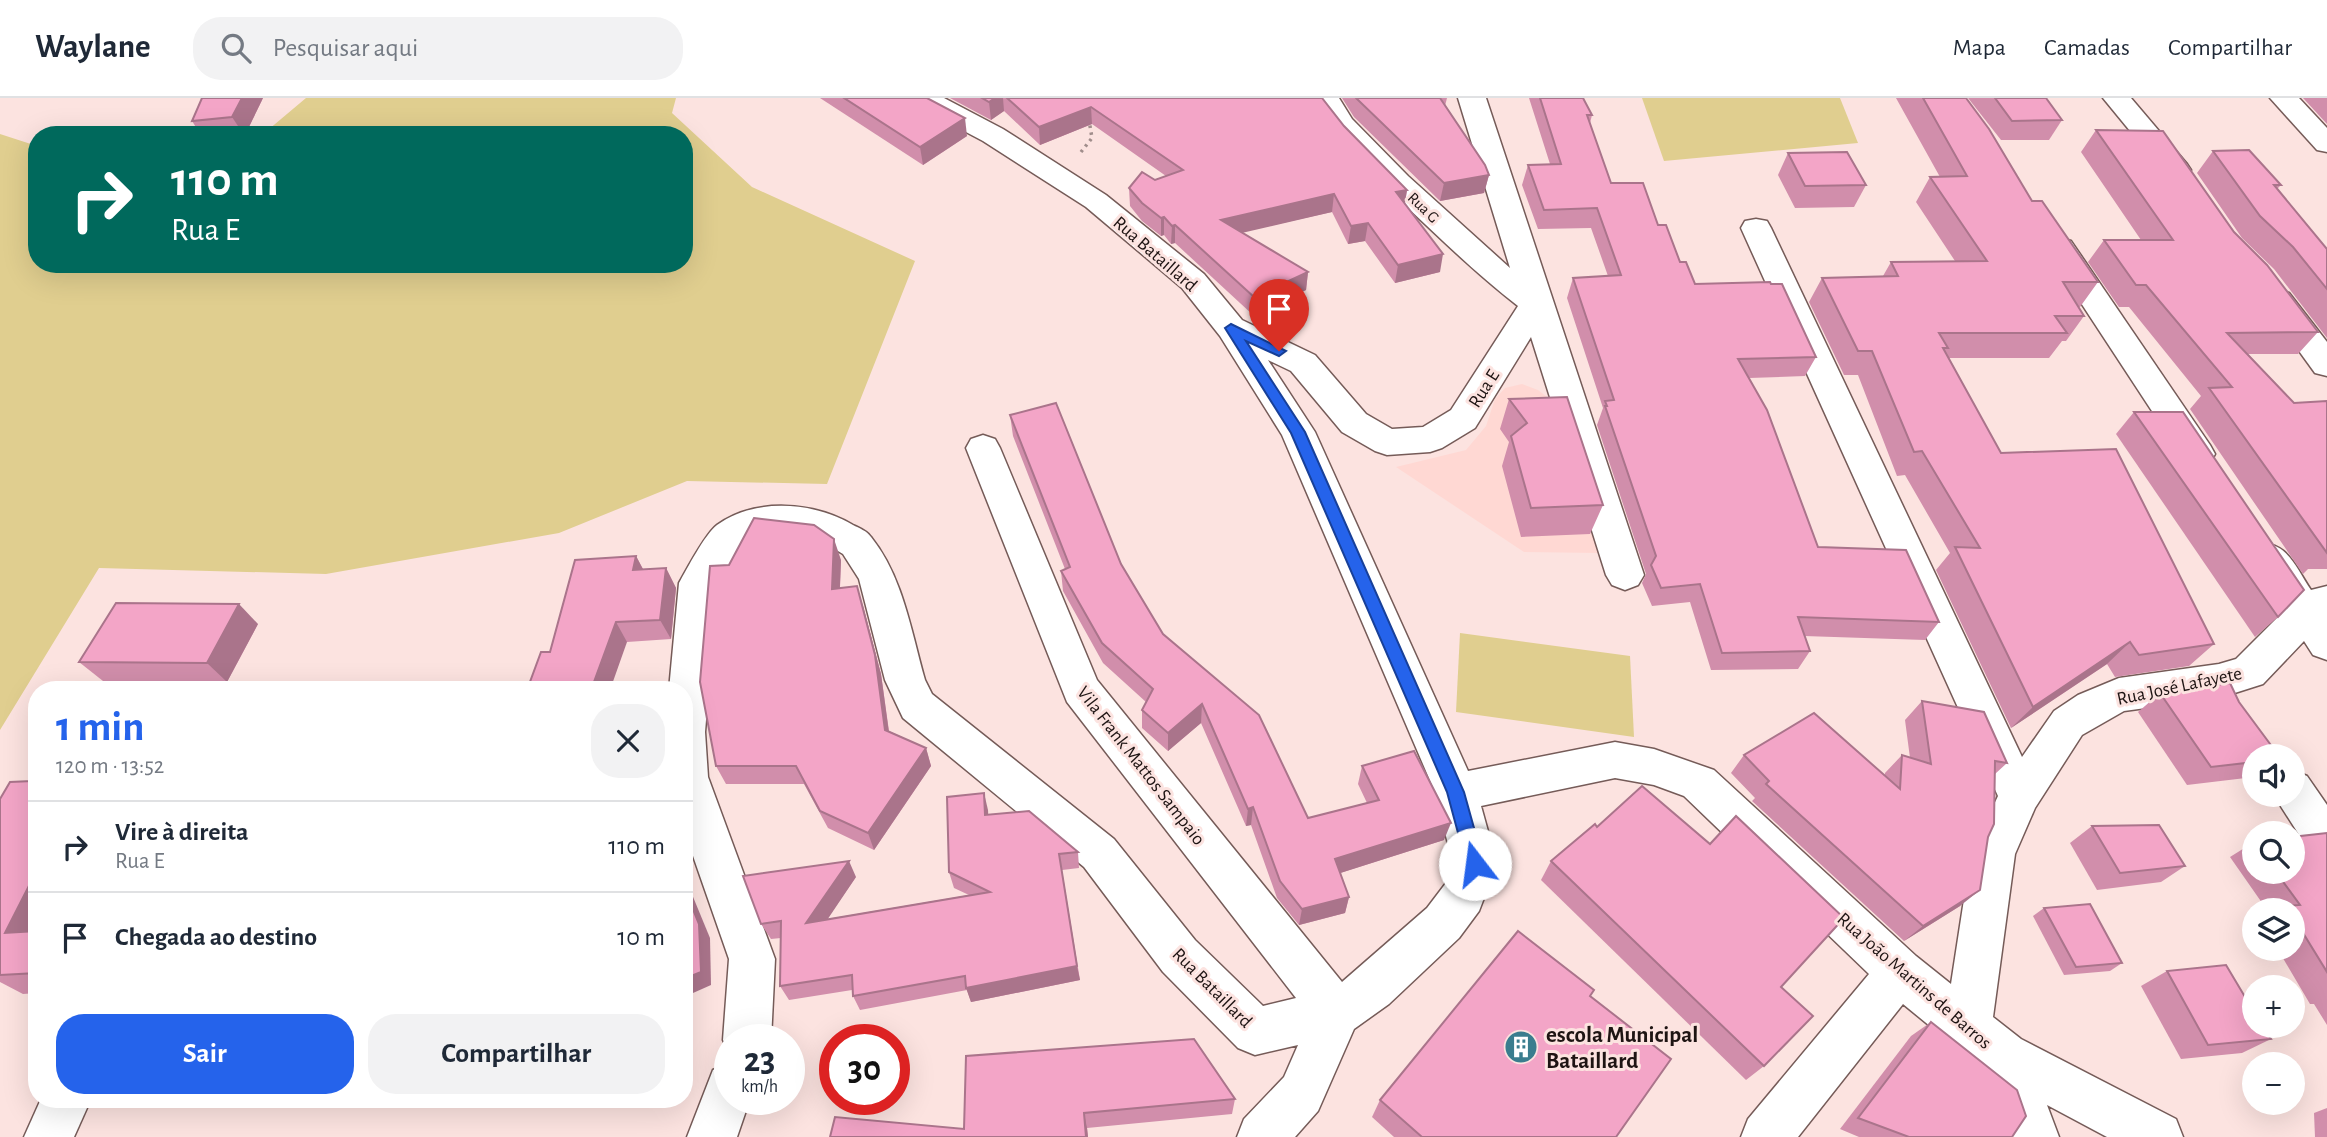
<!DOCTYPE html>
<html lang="pt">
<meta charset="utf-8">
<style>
:root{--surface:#fff;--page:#f2f2f3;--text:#1f2937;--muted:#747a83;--line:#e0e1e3;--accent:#2563eb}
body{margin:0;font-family:"Alegreya Sans",sans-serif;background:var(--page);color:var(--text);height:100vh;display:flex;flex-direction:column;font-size:26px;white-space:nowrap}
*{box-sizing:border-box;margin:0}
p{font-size:23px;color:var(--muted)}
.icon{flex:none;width:38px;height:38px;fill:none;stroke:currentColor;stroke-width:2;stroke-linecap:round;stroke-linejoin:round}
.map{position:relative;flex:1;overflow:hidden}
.side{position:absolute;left:28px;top:583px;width:665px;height:427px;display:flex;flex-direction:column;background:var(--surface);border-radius:28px;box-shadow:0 7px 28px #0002}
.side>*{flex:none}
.top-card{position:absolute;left:28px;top:28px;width:665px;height:147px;border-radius:28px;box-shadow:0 7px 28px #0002;background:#00695c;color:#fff;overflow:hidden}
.controls{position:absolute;left:2242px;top:646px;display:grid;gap:14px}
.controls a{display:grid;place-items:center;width:63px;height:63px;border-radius:50%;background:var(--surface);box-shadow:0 7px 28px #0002;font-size:35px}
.speed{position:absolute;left:714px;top:926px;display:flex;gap:14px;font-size:35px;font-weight:700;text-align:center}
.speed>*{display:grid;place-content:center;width:91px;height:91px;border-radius:50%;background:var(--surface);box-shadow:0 7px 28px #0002;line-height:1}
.speed small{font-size:18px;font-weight:400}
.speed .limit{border:10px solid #d22;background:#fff;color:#111}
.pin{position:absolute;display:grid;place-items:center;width:60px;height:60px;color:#fff;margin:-72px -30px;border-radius:50% 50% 50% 0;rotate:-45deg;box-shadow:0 0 7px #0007}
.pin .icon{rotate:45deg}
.me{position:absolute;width:77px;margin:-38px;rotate:345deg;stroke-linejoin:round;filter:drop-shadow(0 0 5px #0008)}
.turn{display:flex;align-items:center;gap:24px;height:147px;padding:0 28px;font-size:32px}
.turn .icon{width:91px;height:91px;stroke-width:2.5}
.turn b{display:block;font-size:49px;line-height:60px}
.round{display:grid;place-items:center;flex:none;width:74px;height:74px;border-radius:28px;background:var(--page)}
.overview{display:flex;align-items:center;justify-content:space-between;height:119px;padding:0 28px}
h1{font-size:42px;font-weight:600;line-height:52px;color:var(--accent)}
.primary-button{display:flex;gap:14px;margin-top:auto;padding:14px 28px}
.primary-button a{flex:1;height:80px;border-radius:28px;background:var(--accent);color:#fff;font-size:28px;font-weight:600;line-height:80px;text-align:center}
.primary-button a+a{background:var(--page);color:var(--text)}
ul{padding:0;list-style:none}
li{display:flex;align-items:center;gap:21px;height:91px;padding:0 28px;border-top:2px solid var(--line)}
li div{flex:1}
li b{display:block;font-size:26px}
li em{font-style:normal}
header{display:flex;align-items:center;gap:42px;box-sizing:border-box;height:98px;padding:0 35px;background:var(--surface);border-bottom:2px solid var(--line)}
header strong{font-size:33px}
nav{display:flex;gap:38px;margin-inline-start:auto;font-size:24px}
.search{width:490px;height:63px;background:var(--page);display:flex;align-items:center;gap:18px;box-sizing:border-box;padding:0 24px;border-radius:28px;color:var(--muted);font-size:26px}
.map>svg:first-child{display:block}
</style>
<header>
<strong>Waylane</strong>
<div class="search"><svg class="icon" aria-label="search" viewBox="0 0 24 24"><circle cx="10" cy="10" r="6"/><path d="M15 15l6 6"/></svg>Pesquisar aqui</div>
<nav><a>Mapa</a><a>Camadas</a><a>Compartilhar</a></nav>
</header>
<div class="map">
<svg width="2327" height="1039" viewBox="0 0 2327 1039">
<rect width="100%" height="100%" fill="#fce3e0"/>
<path fill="#ffd8d3" d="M1522,286L1538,292L1555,305L1600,455L1524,454L1396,369L1466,352L1486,328L1495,301L1505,290Z"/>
<g fill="#e0ce8f">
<path d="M306,0H676L672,15L752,89L915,163L827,386L687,383L559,435L326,476L99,470L0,632V36L37,48V166H684V37H262Z"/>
<path d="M1642,0H1840L1858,45L1664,63Z"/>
<path d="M1460,535L1630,558L1634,639L1456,614Z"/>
</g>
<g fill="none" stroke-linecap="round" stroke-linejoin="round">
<defs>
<g id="minor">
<path d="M909,0H944L1003,31L1106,97L1204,176L1242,222L1315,257L1366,316L1392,331L1423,329L1451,312L1518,208C1478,177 1443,143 1406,108C1372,75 1337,42 1311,0H1339L1352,21L1408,78L1510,170L1458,0H1486L1644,477L1638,487L1625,492L1612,487L1606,477L1531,239L1475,330L1442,350L1430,354L1387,357L1375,353L1342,334L1291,273L1268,262L1315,334L1468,673L1615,644L1654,651L1714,672L1916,858L1951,886L1971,756L1998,698L1741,130L1745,123L1756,121L1767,123L1771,130L2022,659L2054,613L2078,597L2119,580L2219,566L2236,561L2284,513L2248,458L2254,448C2285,438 2296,470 2311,492L2327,488V562L2313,557L2304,543L2263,586L2219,600L2124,613L2082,637L2035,710L2015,756L1993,919L2021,941L2176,1021L2183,1039H2107L2047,1007L2059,1039H2009L1986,974L1903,906L1798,1039H1741L1748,1021L1869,876L1684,698L1654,687L1615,680L1481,708L1497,766L1479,813L1459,840L1389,906L1354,931L1318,1013L1295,1039H1237L1244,1021L1284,979L1298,947L1255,957L1238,950L1163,874L1084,769L903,620L885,582L859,481L843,456L816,440L779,435L761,438L741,448L717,487L705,634L708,679L775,861L771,942H730V958L723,942L729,861L684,732V592H669L679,485C687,471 705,436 717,427C756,399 814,404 853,427C859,430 867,433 871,439C903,479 911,533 925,582L932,596L1114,741L1195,842L1263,908L1296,900L1067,604L966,350L971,341L983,337L995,341L1000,350L1097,582L1342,884L1427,810L1446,785L1453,766L1435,694L1282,337L1220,238L1182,190L1086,109L983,43L913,6Z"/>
<path d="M2103,0H2131L2187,66L2191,72L2187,78L2177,81L2167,78Z"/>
<path d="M2270,0H2299L2327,30V54L2317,52Z"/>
<path d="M2060,140L2071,143L2210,347L2215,356L2210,365L2198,369L2186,365L2045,150L2049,143Z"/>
<path d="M2278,192L2289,195L2327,244V278L2315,275L2262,202L2267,195Z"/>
<path d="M2292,672L2307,678L2327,707V763L2312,757L2273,696H2292Z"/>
<path d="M730,965V1001H750L737,1039H687L713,972Z"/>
<path d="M41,1001H91L74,1039H24Z"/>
</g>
</defs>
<use href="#minor" stroke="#755b58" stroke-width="3"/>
<path stroke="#a08d8b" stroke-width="3.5" stroke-dasharray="2.5 4.5" stroke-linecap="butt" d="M1081,54L1092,40L1089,22"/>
<use href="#minor" fill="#fff" fill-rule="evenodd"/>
</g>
<g fill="#d18eab">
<path d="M263,0L245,37H201L192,23Z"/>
<path d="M820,0H927L967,38L923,67Z"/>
<path d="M950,0H1322L1344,28L1407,92L1405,106L1440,174L1395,185L1365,143L1348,146L1332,114L1242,134L1308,174L1306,192L1253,217L1175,145L1171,146L1164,137L1161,138L1142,123L1130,108L1129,90L1166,78L1092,26L1040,47L1004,13L991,22Z"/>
<path d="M1342,0H1447L1445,8L1489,77L1484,95L1440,103L1354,19Z"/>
<path d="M1529,0H1583L1592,17L1590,25L1611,85L1658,127L1695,186L1816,259L1805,278L1749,280L1818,449L1939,524L1925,542L1804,538L1810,553L1798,571L1711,572L1690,504L1652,508L1642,485L1646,476L1597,327L1603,310L1567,200L1573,180L1608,178L1591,130L1538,131L1522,87L1528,67L1550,66Z"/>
<path d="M1896,0H1966L2032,103L2098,184L2080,209H2078L2084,218L2066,243H2062L2049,260H1949L2001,355L2214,546L2189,568L2115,579L2107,566L2011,630L1936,472L1950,455L1905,377L1897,378L1858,277H1844L1809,204L1822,180L1883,178L1891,164L1955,163L1916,104L1930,79H1940Z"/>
<path d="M1968,0H2046L2062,22L2049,42H2001Z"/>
<path d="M2303,0H2327V26Z"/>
<path d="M2096,32L2234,134L2318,234L2298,256H2248L2294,305L2327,303V471H2308L2303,476L2190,311L2201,298L2129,209H2119L2088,164L2104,142H2141L2081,54Z"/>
<path d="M2213,53L2281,87L2277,91L2327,151V240L2274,171L2242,140L2197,75Z"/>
<path d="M1788,55L1866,87L1854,109L1795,110L1778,77Z"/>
<path d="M1509,301L1603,407L1590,436L1521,439L1502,368L1509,344L1500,331Z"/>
<path d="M2134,314L2278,519L2255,539L2116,336Z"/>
<path d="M1010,317L1121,466L1163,536L1308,720L1367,705L1358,686L1362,668L1444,742L1340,775L1349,799L1345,815L1299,827L1277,800L1251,727L1246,728L1201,625L1168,653L1142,630V612L1146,604L1103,565L1063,493L1061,473L1065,471L1013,338Z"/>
<path d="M636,458L643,471L666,470L676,490L671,541L627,544L550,554Z"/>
<path d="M841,462L840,490L863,508L881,576L889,633L926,650L931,668L874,752L828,730L804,686H726L716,668Z"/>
<path d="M258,526L227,584L103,583L79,564Z"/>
<path d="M2160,595L2239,604L2254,658V679L2187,687L2138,614Z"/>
<path d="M1922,603L2007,665L1995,676L1988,739L1960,808L1904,843L1752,703L1755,700L1731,675L1744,657L1885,677V675L1902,657L1910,660L1905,622Z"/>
<path d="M37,675V895L23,896L0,884V701L32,683Z"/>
<path d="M988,712V716L1078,754L1079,770L1062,772L1080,882L971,904L967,892L860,912L853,898L852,892L789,902L780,888L781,840L771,841L761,826L856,779L827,821L969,797L954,790L949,774Z"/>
<path d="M2092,728L2185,768L2161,784L2097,792L2070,745Z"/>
<path d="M2327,735V927L2314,906H2310L2277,850H2292V812H2267L2230,759L2254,744V774H2292Z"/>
<path d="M1551,763L1781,889L1764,968L1746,982L1541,782Z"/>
<path d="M2044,810L2122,865L2110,873L2064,877L2033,818Z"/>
<path d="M2167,873L2271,941L2242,955L2181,961L2141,888Z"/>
<path d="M1590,898L1616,1039H1394L1372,1019L1380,1002Z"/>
<path d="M1931,924L2012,1039H1859L1840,1031L1911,938Z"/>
<path d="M966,958L1235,1001L1232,1016L1087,1030L1088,1039H830L964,1031Z"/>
<path d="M2327,1010V1039H2315L2314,1015Z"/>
</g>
<g fill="#aa748b">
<path d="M242,0H263L245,37H244L232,19Z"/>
<path d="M995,0H1003L1004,13L991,22L989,4Z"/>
<path d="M1091,9L1092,26L1040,47L1039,29Z"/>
<path d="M965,20L967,38L923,67L920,49Z"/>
<path d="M1489,77L1484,95L1440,103L1444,85Z"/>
<path d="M1407,92L1404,110L1396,94Z"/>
<path d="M1334,96L1332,114L1220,140L1221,122Z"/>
<path d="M1164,119V137L1161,138V120Z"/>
<path d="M1368,125L1365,143L1348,146L1351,128Z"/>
<path d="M1175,127V145L1171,146L1172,128Z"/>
<path d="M1443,156L1440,174L1395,185L1398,167Z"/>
<path d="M1308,174L1306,192L1253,217L1254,199Z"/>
<path d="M834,441L841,462L839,510L832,491Z"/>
<path d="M636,458L647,479L633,472Z"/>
<path d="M666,470L676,490L671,541L660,522Z"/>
<path d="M857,488L863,508L881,576L891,650L885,632Z"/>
<path d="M239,506L258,526L227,584L207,565Z"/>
<path d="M616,524L627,544L610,592H591Z"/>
<path d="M2130,544L2107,566L2011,630L2033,609Z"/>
<path d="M1202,606L1201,625L1168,653V635Z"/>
<path d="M926,650L931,668L874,752L868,735Z"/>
<path d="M984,695L988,712L989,733L985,717Z"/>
<path d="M1253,709L1251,727L1246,728L1248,711Z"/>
<path d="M1451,725L1444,742L1331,778L1335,761Z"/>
<path d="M849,763L856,779L815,840L806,825Z"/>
<path d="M37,772V852L5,835Z"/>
<path d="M684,777L710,840L711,887L684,899Z"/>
<path d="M1980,792L1960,808L1904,843L1923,828Z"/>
<path d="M1349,799L1345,815L1299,827L1302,811Z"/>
<path d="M1077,868L1080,882L971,904L966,890Z"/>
<path d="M1084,1015L1087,1030L1088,1039H1086Z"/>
</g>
<g fill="#f3a5c7" stroke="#aa748b" stroke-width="2">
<path d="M202,0H242L232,19L192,23Z"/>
<path d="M844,0H927L965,20L920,49Z"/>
<path d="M982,0H995L989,4Z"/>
<path d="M1007,0H1322L1344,28L1407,92L1396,94L1443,156L1398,167L1368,125L1351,128L1334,96L1221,122L1308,174L1254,199L1175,127L1172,128L1164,119L1161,120L1142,105L1129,90L1142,74L1155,82L1183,72L1091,9L1039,29Z"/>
<path d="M1356,0H1440L1485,67L1489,77L1444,85Z"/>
<path d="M1540,0H1583L1592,17H1587L1611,85H1643L1658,127H1666L1680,164H1686L1695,186L1770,184L1771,186H1782L1816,259L1738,261L1767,312L1818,449L1906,452L1939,524L1798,519L1810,553L1722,555L1700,486L1661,490L1651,467L1656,458L1605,308H1607L1605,303L1614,302L1573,180L1621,177L1597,110L1544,112L1528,67L1561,66Z"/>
<path d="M1923,0H1966L1989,31L2032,103H2042L2098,184H2063L2084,218H2055L2067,235H1939L1948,250H1943L2001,355L2116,351L2214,546L2139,557L2130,544L2033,609L1955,449L1980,450L1922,353L1914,354L1872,253H1858L1822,180L1898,178L1891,164L1987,163L1930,79L1967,78Z"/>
<path d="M1995,0H2046L2062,22L2012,23Z"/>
<path d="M2096,32L2163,33L2234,134L2267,167L2318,234L2227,235L2294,305L2327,303V455L2209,290L2232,289L2146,187H2136L2104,142H2173Z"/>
<path d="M2249,52L2281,87H2274L2327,151V191L2293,149L2260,118L2213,53Z"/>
<path d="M1847,54L1866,87L1805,88L1788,55Z"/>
<path d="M1567,299L1603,407L1531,410L1511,338L1527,325L1509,301Z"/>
<path d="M1056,305L1121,466L1163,536L1259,617L1308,720L1379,702L1362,668L1414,653L1451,725L1335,761L1349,799L1302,811L1280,783L1253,709L1248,711L1202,606L1168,635L1142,612L1153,591L1102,545L1061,473L1070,469L1010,317Z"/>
<path d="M2134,314H2183L2304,492L2278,519Z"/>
<path d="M754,420L814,427L834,441L832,491L857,488L875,557L885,632L926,650L868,735L820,713L796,668H716L700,584L710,468L729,467Z"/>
<path d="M636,458L633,472L666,470L660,522L616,524L591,592H527L541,554H550L575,462Z"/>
<path d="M116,505L239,506L207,565L79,564Z"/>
<path d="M2230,585L2239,604L2279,658H2254V664L2211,669L2160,595Z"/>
<path d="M1922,603L1984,614L2007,665L1995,663L1994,726L1988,739L1980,792L1923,828L1766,686L1769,683L1744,657L1814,615L1900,691L1902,657L1931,666Z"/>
<path d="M37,675V772L5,835L37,833V875L0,877V701L10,684L32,683Z"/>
<path d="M1642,688L1710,746L1736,718L1844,820L1781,889L1813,918L1764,968L1551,763L1595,726L1597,729Z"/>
<path d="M984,695L985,717L1029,713L1078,754L1059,756L1077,868L966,890L965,878L853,898L852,877L780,888L781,823L761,826L743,778L849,763L806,825L990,794L949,774L947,699Z"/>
<path d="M2159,727L2185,768L2120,775L2092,728Z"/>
<path d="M2327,735V874L2292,817V812H2289L2287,808L2300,807L2276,774H2292V739Z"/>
<path d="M684,789L699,826L701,874L684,881Z"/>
<path d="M2090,806L2122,865L2076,869L2044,810Z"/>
<path d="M1518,833L1594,892L1590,898L1671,961L1616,1039H1422L1380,1002Z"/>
<path d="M2226,867L2254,914V928H2262L2271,941L2208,947L2167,873Z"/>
<path d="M1931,924L2017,992L2026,1018L2012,1039H1909L1858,1020Z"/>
<path d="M1194,941L1235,1001L1084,1015L1086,1039H830L835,1019L964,1031L966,958Z"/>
</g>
<path fill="#2563eb" stroke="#184099" stroke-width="2" d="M1231,226L1286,253L1279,258L1246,243L1305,334L1464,694L1484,766L1481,772L1475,775L1468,772L1447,694L1291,335L1225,230Z"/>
<defs>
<symbol id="building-disc" viewBox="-11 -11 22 22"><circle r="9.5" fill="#3a7d8e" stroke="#fce3e0"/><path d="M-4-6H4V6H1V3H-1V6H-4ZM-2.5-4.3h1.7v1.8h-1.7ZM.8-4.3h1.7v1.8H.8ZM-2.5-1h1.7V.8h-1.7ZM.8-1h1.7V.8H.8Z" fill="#fff"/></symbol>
</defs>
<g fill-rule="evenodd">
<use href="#building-disc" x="1502" y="930" width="38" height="38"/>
</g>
<g text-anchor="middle" stroke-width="6" stroke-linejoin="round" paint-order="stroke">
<g font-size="16" fill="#1e1413" stroke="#fce3e0">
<text transform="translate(1424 109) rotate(44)" y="6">Rua G</text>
</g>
<g font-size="19" fill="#1e1413" stroke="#fce3e0">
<text transform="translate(1156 155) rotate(41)" y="7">Rua Bataillard</text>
<text transform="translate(1483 290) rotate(-58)" y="7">Rua E</text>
<text transform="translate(2179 587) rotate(-12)" y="7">Rua José Lafayete</text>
<text transform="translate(1142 667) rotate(52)" y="7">Vila Frank Mattos Sampaio</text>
<text transform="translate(1915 882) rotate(41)" y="7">Rua João Martins de Barros</text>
<text transform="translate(1213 889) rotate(45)" y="7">Rua Bataillard</text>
</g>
<g font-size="23" font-weight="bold" fill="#1e1413" stroke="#fce3e0" text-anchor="start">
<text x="1546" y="944">escola Municipal<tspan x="1546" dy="26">Bataillard</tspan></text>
</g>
</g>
</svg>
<div class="controls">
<a><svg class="icon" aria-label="sound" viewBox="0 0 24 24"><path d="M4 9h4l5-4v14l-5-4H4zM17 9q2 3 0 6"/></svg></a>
<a><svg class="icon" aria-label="search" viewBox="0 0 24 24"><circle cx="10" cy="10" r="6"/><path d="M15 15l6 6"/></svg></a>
<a><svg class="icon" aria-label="layers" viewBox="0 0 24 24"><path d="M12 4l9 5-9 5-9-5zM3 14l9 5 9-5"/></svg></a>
<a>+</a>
<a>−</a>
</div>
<div class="speed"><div>23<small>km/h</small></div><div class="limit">30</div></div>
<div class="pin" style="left:1279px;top:253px;background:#d93025"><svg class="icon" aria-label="arrive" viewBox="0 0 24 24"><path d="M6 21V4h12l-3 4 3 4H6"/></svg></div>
<svg class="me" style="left:1475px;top:766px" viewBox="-20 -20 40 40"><circle r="19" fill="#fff"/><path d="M0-13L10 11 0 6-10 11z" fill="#2563eb"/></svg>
<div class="top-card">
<div class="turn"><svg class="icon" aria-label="right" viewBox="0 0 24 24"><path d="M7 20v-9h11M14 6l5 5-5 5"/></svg><div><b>110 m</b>Rua E</div></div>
</div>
<section class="side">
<div class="overview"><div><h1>1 min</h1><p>120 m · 13:52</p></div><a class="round"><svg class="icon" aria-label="close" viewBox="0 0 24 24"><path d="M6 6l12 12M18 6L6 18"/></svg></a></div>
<ul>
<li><svg class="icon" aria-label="right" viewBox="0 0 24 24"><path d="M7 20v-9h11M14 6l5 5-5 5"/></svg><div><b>Vire à direita</b><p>Rua E</p></div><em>110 m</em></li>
<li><svg class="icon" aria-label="arrive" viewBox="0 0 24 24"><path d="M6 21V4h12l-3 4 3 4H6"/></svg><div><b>Chegada ao destino</b></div><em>10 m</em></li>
</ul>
<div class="primary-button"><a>Sair</a><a>Compartilhar</a></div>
</section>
</div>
